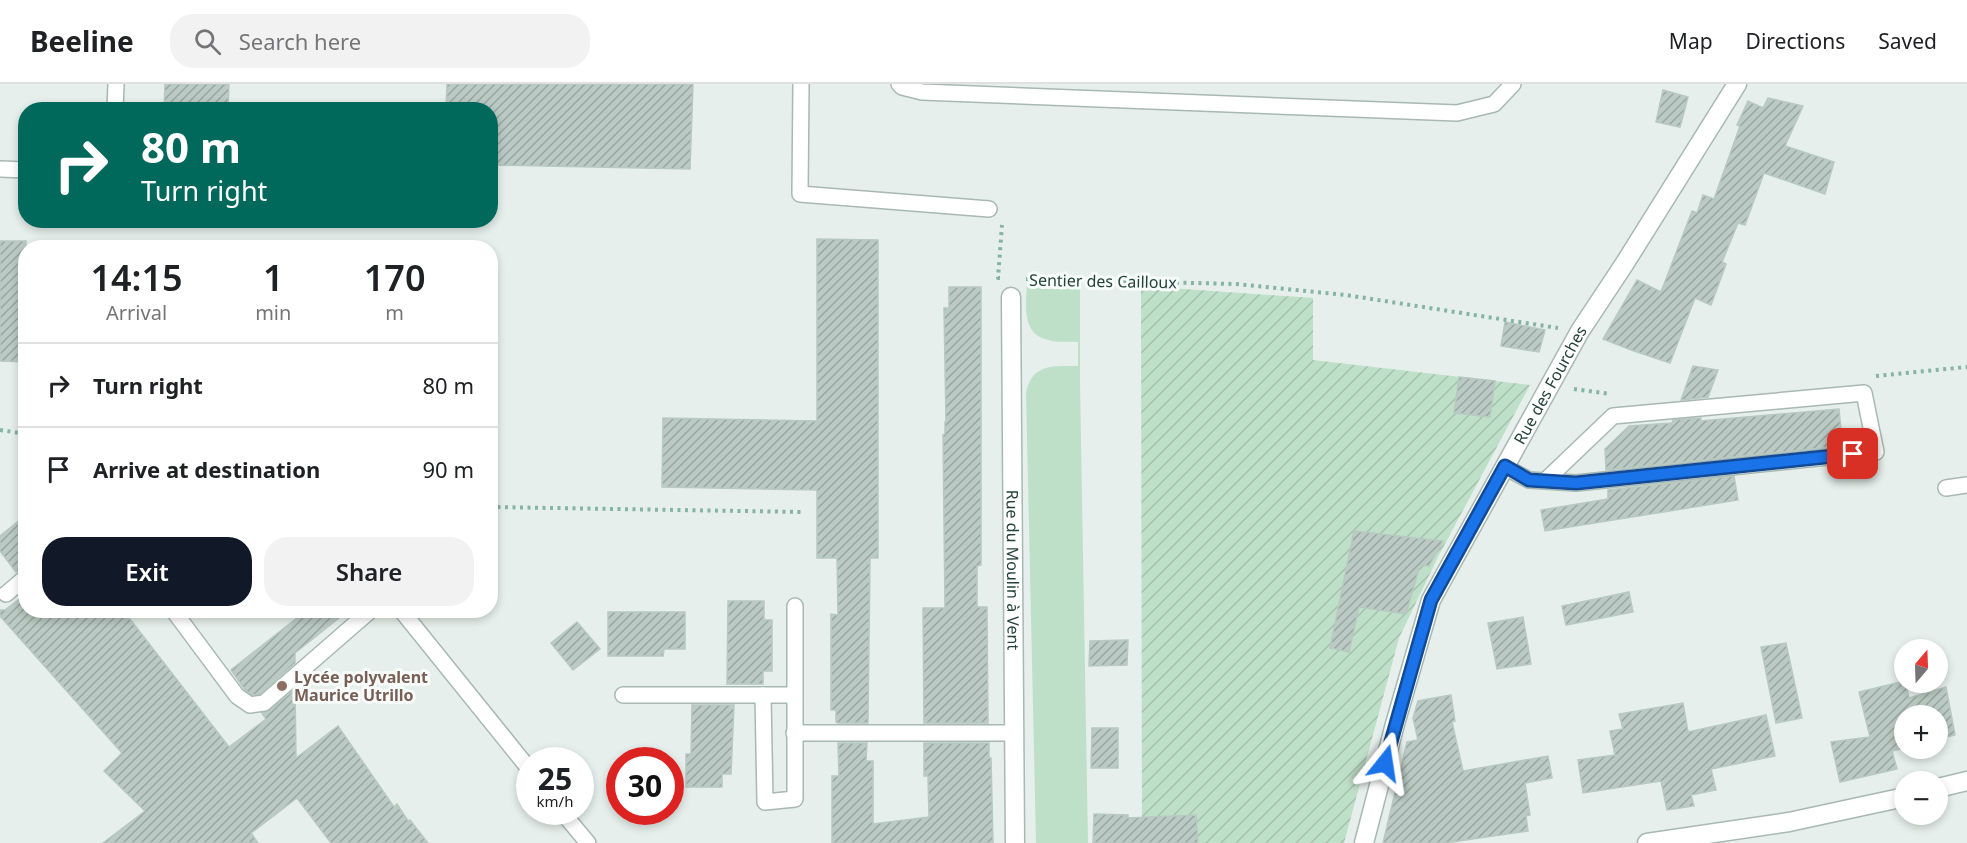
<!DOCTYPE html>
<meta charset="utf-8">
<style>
:root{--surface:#fff;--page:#f2f2f2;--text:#202124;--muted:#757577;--line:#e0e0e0;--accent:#111827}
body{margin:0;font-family:"Noto Sans",sans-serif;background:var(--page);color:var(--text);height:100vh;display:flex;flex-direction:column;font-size:22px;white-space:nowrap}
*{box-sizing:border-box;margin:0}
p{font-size:20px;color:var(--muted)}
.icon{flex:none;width:33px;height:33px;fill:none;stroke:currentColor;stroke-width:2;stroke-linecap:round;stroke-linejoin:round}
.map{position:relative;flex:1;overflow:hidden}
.drawer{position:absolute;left:18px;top:156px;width:480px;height:378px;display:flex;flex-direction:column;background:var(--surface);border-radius:24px;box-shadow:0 3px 9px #0003}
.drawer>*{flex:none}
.guide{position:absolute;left:18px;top:18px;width:480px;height:126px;border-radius:24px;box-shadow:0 3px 9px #0003;background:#00695c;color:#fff;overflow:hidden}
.needle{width:39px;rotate:19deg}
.tools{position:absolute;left:1894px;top:555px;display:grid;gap:12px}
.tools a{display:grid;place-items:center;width:54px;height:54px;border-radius:50%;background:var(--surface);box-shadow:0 3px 9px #0003;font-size:30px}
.speed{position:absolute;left:516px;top:663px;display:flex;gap:12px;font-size:30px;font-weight:700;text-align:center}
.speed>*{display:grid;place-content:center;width:78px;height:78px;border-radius:50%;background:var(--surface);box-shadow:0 3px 9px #0003;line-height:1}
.speed small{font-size:15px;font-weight:400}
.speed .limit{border:9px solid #d22;background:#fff;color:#111}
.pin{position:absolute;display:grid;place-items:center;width:51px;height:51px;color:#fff;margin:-26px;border-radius:12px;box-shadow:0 3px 9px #0006}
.me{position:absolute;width:66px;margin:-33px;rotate:15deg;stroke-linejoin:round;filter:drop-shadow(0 0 4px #0008)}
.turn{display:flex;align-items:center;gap:21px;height:126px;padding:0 24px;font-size:27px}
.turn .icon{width:78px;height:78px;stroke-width:2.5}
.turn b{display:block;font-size:42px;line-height:51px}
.eta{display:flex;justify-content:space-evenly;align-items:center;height:102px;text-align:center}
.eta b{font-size:36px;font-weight:600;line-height:42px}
.action{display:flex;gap:12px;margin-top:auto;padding:12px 24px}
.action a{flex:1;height:69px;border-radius:24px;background:var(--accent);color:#fff;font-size:24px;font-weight:600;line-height:69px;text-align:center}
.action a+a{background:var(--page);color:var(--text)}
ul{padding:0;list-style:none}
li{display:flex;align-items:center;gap:18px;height:84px;padding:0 24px;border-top:2px solid var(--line)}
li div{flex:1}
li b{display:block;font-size:22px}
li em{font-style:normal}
header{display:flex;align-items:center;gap:36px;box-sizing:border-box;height:84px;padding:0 30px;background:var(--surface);border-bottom:2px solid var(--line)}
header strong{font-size:28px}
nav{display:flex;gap:33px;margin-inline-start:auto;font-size:21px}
.search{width:420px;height:54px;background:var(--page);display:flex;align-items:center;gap:15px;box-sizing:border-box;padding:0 21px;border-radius:24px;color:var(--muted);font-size:22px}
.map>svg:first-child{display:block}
</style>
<header>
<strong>Beeline</strong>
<div class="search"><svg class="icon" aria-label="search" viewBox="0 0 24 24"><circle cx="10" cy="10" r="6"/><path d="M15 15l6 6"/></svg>Search here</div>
<nav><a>Map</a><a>Directions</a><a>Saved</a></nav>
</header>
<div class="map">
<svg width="1967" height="759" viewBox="0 0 1967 759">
<defs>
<pattern id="garden-furrows" width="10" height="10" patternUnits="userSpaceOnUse" patternTransform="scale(1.5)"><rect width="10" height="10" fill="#bfe0c8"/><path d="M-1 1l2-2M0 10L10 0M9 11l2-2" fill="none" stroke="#a4c1ad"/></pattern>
<pattern id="building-hatch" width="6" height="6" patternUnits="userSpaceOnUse" patternTransform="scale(1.5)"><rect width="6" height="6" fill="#bbcac4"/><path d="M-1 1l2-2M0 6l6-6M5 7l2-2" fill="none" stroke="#98a6a0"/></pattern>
</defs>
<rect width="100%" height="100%" fill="#e6efeb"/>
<path fill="#bfe0c8" d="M1027,199H1080V298L1088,759H1036L1026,309C1032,279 1053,282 1078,282V258C1068,257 1058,259 1048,256C1021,250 1026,220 1027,199Z"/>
<path fill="url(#garden-furrows)" d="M1141,202L1313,214V276L1530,301L1438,473L1399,554L1344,759H1142Z"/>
<g fill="url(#building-hatch)" stroke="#b8c9c2" stroke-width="1.5">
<path d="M165,0H229L228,26H164Z"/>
<path d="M447,0H693L690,85L490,81V26H446Z"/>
<path d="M1663,6L1688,13L1680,43L1656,38Z"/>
<path d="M1768,14L1803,22L1785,62L1834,78L1825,110L1764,89L1745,141L1738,139L1722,178L1726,180L1711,221L1695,214L1670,279L1634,267L1603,255L1637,196L1661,208L1692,127L1697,129L1703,111L1714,115L1740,42L1737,41L1748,17L1763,24Z"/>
<path d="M817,155L878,156V474H870L868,639H838L836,638V626H831V530L838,531L837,474H817V406L662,403L663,334L817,337Z"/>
<path d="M0,157H26V278L0,277Z"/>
<path d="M949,203H981V481L977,482V523H987L988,639H924L923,524H945L943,351L945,350V338H946L944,224H949Z"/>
<path d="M1505,238L1545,246L1539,268L1501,262Z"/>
<path d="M1693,282L1718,286L1708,313L1681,316Z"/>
<path d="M1459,293L1495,297L1490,333L1454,329Z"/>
<path d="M1839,325L1841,346L1850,345L1852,361L1606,386L1605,365L1629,342L1672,339L1673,336L1701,334L1700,337Z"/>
<path d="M1734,392L1738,416L1545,447L1541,426L1608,415V406Z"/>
<path d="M26,431V483L16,488L0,467V452Z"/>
<path d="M1354,447L1443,457L1429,482L1420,481L1406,530L1359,523L1349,568L1330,564Z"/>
<path d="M1629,508L1633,528L1566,541L1562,522Z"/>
<path d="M26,510V526H123L229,663L266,635L262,629L270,626L295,605L296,674L338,642L394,723L397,720L408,737L410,736L428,759H331L297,714L251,749L258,759H103L145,727L104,687L122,669L0,532V526H5Z"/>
<path d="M728,517H764V536H772V587H763V600H727Z"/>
<path d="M307,526H349L295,569V579L260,610L252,611L245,606L231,586Z"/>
<path d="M608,528H685V565H664L663,572H608Z"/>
<path d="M1523,533L1531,580L1497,585L1488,539Z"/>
<path d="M577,538L600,565L573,586L551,559Z"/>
<path d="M1128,556L1127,581L1089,582L1090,557Z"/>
<path d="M1786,559L1802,634L1776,639L1761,563Z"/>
<path d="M1905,597L1909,614L1946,603L1955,651L1938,655V632H1905V664L1892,667L1897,685L1840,698L1831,658L1870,653L1859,608Z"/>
<path d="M1451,611L1455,637L1452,638L1463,687L1548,672L1552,694L1525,699L1530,731L1526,732L1528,747L1445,759H1383L1407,658L1418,656L1413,634L1418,617Z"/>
<path d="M1683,619L1688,648L1766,631L1775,672L1711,685L1716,706L1691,711L1694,722L1667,726L1661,697L1583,709L1578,676L1615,671L1610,647L1623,645L1619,630Z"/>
<path d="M692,621H734L731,690H722V703H686V670H691Z"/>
<path d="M1092,644H1118V684H1091Z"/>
<path d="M838,659H867L866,677H873V740L929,733L928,692H924V659H989V674H991L993,759H832V692H839Z"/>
<path d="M1094,730L1128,731V734L1196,731L1198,759H1093Z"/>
</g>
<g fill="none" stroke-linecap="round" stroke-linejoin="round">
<defs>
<g id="service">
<path d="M801,0L800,110L989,125"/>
<path d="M899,0L902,3L922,8L1457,29L1494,20L1513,0"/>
<path d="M115,26L116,0"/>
<path d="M0,85L26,86"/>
<path d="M1505,383L1529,396L1576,399L1876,368L1864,309L1613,332L1545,397"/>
<path d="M1946,404L1967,401"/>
<path d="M6,510L26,493"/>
<path d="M173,526L237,612L250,621L264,619L371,526"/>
<path d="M401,526L530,686"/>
<path d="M623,611H794"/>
<path d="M763,611L765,718L795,715V522"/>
<path d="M794,649H1015"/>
<path d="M562,728L588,759"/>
</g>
<g id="minor">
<path id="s1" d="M1011,213L1015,759"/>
<path id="s2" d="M1364,759L1395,640L1431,516L1580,247L1625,179L1737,0"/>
</g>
<g id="tertiary">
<path d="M1938,704L1967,697"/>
<path d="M1647,759L1789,738L1905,713"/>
</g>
</defs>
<use href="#service" stroke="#a8b8b2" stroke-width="18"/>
<use href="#minor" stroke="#a8b8b2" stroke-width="21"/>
<use href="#tertiary" stroke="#a8b8b2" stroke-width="21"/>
<g stroke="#86b3a5" stroke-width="4" stroke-dasharray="3 4.5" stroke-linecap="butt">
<path d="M1000,194H998L1002,141"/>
<path d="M1026,195L1236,200L1346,211L1558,244"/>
<path d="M1876,292L1967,283"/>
<path d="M1574,305L1611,310"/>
<path d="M0,346L26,350"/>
<path d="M490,423L804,428"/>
</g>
<use href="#service" stroke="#fff" stroke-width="15"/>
<use href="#minor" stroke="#fff" stroke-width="18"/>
<use href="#tertiary" stroke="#fff" stroke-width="18"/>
</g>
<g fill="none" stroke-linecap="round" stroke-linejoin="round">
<defs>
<path id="route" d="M1385,679L1431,516L1505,382L1529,396L1576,399L1853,370"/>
</defs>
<use href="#route" stroke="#114b97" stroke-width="15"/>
<use href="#route" stroke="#1a73e8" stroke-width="10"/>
</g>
<circle fill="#8d6e63" stroke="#f7fbf9" stroke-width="2" cx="282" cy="602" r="6"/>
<g text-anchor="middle" stroke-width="6" stroke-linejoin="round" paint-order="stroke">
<g font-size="16" fill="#24423a" stroke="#f7fbf9">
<text transform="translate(1103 197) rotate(1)" y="6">Sentier des Cailloux</text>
<text dy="6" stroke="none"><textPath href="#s2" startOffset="498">Rue des Fourches</textPath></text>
<text dy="6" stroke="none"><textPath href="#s1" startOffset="273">Rue du Moulin à Vent</textPath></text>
</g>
<g font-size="16" font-weight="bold" fill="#785e54" stroke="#f7fbf9" text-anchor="start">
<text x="294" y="599">Lycée polyvalent<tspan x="294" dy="18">Maurice Utrillo</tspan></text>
</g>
</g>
</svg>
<div class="tools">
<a><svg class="needle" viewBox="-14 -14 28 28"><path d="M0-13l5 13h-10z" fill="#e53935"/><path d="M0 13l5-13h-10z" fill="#757577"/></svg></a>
<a>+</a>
<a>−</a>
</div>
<div class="speed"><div>25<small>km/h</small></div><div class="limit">30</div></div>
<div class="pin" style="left:1853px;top:370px;background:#d93025"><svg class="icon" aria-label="arrive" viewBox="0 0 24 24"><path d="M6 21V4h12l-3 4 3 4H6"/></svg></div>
<svg class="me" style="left:1385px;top:679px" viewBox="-20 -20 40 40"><path d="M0-17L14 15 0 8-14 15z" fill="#1a73e8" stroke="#fff" stroke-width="4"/></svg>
<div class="guide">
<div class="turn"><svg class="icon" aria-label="right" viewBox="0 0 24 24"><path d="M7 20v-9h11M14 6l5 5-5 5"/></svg><div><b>80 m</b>Turn right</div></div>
</div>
<section class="drawer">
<div class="eta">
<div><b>14:15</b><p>Arrival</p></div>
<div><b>1</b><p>min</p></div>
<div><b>170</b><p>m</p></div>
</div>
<ul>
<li><svg class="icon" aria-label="right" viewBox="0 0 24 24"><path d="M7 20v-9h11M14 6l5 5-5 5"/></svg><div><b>Turn right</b></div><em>80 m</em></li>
<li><svg class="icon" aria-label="arrive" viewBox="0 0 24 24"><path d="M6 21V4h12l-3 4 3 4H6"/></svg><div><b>Arrive at destination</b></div><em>90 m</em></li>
</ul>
<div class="action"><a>Exit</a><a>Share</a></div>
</section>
</div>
